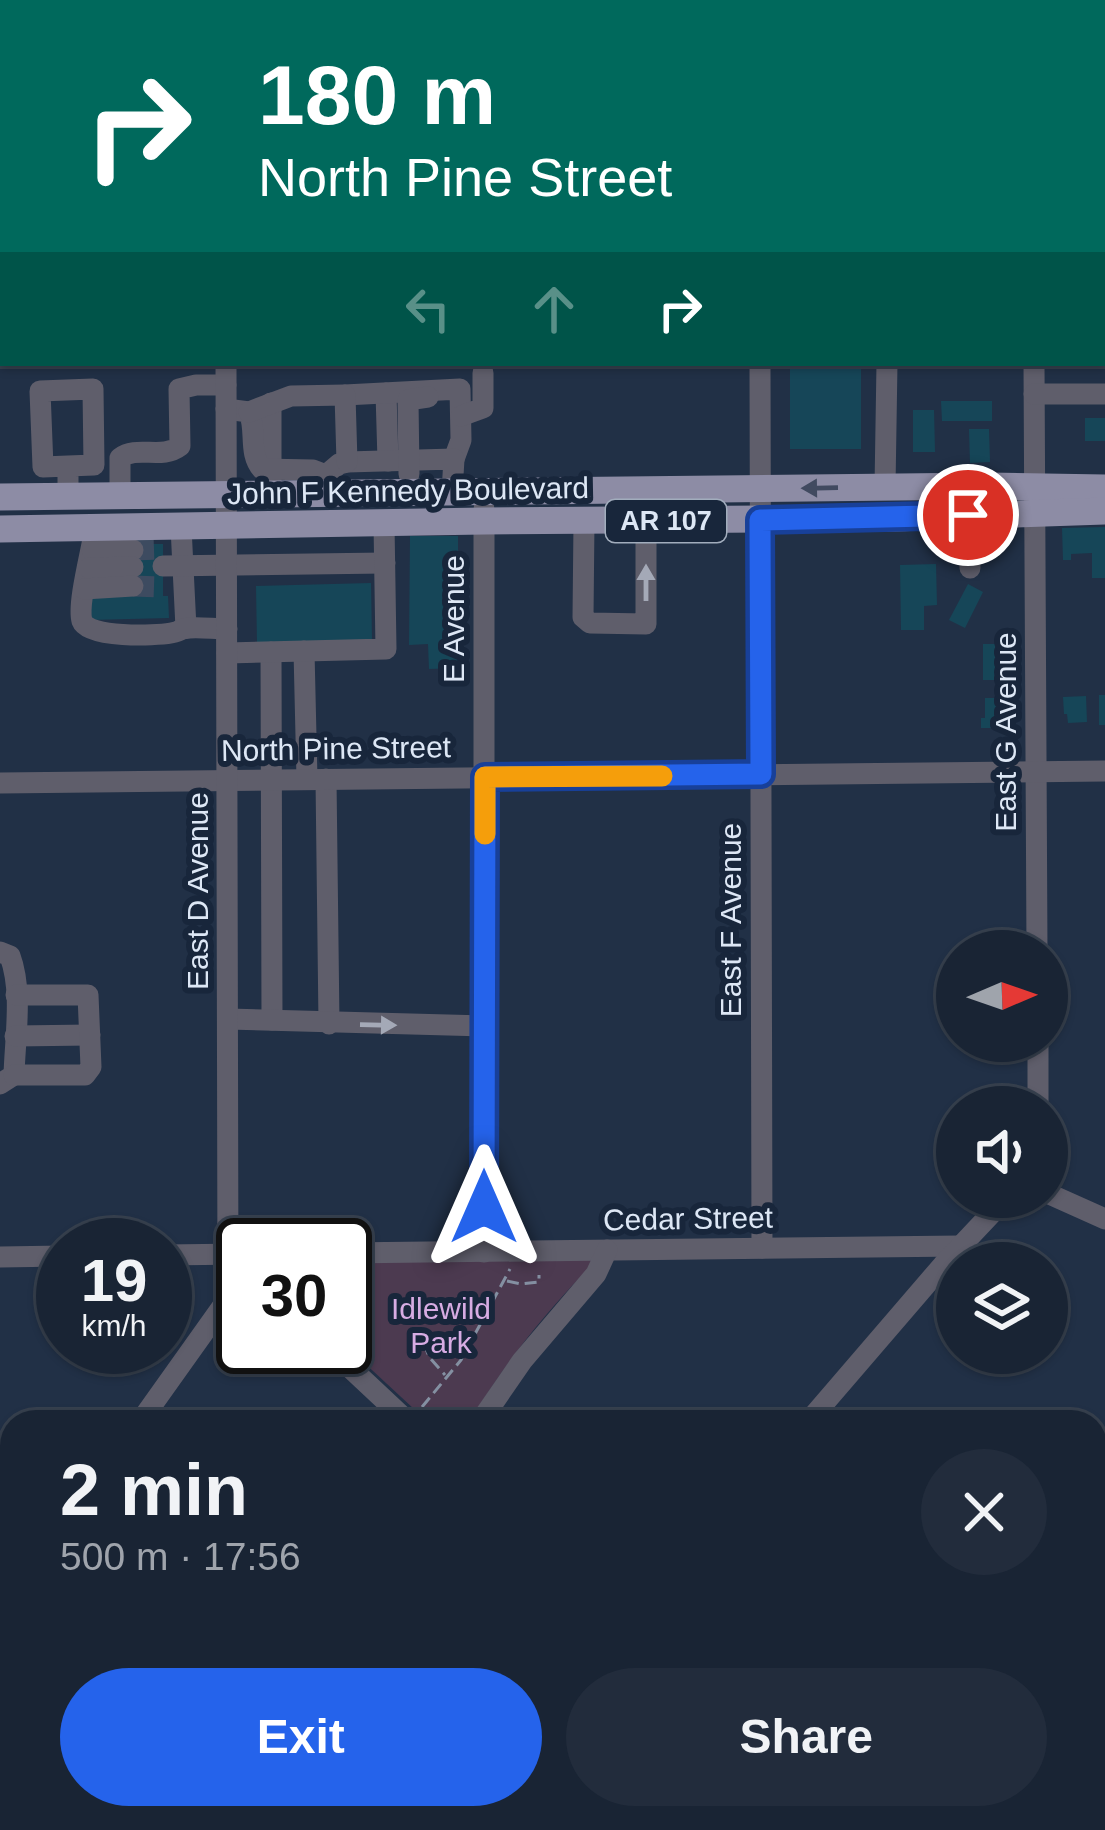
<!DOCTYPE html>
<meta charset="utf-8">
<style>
:root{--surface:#192434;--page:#222c3c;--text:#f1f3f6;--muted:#9fa4ac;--line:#37414f;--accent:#2563eb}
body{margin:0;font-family:Helvetica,sans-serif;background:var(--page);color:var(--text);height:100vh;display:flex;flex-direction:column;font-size:45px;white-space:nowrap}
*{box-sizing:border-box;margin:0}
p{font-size:39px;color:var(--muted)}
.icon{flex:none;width:66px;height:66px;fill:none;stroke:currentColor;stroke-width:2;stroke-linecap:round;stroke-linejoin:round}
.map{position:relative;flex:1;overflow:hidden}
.side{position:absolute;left:0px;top:1410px;width:1107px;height:420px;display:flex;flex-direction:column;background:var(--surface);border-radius:36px 36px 0 0;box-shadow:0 3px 9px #0004,0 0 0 3px var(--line)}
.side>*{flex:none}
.hud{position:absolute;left:0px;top:0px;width:1107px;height:366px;box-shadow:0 3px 9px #0004,0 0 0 3px var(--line);background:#00695c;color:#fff;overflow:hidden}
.needle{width:78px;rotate:88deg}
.controls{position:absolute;left:936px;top:930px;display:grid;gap:24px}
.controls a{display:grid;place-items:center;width:132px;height:132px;border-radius:50%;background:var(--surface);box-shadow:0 3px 9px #0004,0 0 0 3px var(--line);font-size:60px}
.speed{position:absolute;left:36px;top:1218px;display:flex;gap:24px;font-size:60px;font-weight:700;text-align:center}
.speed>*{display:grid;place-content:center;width:156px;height:156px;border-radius:50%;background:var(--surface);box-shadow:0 3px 9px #0004,0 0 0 3px var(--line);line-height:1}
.speed small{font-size:30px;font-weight:400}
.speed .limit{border:6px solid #111;border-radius:18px;background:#fff;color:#111}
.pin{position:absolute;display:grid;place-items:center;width:102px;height:102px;color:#fff;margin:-51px;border:6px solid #fff;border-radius:50%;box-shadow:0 3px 12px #0007}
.me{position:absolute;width:132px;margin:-66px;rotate:0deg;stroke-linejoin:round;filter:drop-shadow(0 0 9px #0008)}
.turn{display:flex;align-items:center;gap:42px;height:252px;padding:0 60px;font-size:54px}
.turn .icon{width:156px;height:156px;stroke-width:2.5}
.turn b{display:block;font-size:84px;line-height:102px}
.lanes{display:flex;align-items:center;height:114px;padding:0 60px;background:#0003;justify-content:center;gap:60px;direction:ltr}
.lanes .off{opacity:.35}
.round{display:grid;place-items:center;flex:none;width:126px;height:126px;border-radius:63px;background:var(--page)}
.headline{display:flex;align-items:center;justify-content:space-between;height:204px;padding:0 60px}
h1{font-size:72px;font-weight:700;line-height:90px}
.button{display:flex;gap:24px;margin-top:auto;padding:24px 60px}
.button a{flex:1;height:138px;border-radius:72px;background:var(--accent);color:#fff;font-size:48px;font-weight:700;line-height:138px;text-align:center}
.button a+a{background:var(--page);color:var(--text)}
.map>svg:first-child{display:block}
</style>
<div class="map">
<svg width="1105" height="1830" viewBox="0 0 1105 1830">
<rect width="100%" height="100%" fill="#213046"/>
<g fill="#4c3a50">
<path d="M607,1250C550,1306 511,1354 469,1422H428L345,1345V1253Z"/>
<path d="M0,1503H12V1591L0,1608Z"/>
</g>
<g fill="#164658">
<rect x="790" y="369" width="71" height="80"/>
<path d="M941,401H992V421H942Z"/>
<path d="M913,410H934L935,452H913Z"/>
<rect x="1085" y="418" width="20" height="23"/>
<path d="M969,429H989L990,462L970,463Z"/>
<path d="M1105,527V578H1092V553L1071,554V560H1063L1062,528Z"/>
<path d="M410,536H458V668L429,669L428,644L409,645Z"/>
<path d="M132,544H163V596H168L169,618L90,620L91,596Z"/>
<path d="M936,564L937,605L924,606V630H901L900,565Z"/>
<path d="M371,583L372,642L257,643L256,586Z"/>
<path d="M968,584L983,592L965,628L949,620Z"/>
<path d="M983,644H995V660H1007V680H983Z"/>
<rect x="1099" y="695" width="6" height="30"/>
<path d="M1086,696L1087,722L1068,723L1067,714H1064L1063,697Z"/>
<path d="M985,698H1006V728H981V718H985Z"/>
</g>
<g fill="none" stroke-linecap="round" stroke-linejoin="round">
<g stroke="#3d4b60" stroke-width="21" stroke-dasharray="21 10" stroke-linecap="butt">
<path d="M133,550L163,549"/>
<path d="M133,586L163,587"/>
</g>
<g stroke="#8490a2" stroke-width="3" stroke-dasharray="12 6" stroke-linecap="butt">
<path d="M507,1281L521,1284L539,1282V1275"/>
<path d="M345,1294L354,1272"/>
<path d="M424,1343L429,1357L445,1375"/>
<path d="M422,1407L461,1360L510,1269"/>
</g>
<g stroke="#5f5e6b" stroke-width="21">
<path d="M225,0V3"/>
<path d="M758,0V3"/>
<path d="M1032,0V3"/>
<path d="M0,246H3"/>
<path d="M760,363L762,1248"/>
<path d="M1034,363L1037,951"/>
<path d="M386,393L388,461"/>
<path d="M1034,394H1105"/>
<path d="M345,395L460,389L461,440L454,459"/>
<path d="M271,403V483"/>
<path d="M226,409L249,412C257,431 248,453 262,469L313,470L326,475L339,464L347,462L454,459L452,492"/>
<path d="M249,412L291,396L345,395L347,462"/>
<path d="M461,416L483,408V373"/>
<path d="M68,466L43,467L40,391L93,389L94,465L68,466V496"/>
<path d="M409,474L408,400L428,397"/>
<path d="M885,487L887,363"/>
<path d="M120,495V458C137,445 162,460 180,446L179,389L196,385H226"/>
<path d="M484,509V1252"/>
<path d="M968,515L970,568"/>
<path d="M584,522L583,617L590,623L646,624V521"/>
<path d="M181,527L186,628"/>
<path d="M95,528C92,549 77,604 82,621C88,638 155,636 171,633C186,630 174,630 189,628C201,627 214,629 227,629"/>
<path d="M92,550H133"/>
<path d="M163,566L385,563"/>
<path d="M89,568L133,567"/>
<path d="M84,589L133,586"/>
<path d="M304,651L307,779"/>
<path d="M271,652L272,1020"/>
<path d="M227,653L386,649L384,524"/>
<path d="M326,779L329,1024"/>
<path d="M0,783L1105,771"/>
<path d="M0,952L10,956C23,991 15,1038 14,1075L0,1084"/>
<path d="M228,1019L485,1026"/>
<path d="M15,1036L90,1035"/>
<path d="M14,1075H85L91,1067L88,995H16"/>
<path d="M1038,1107V1041"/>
<path d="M1047,1193L1105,1219"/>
<path d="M345,1253L960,1246"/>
<path d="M165,1255L242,1254"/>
<path d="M0,1257L63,1256"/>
<path d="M328,1347L408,1422"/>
<path d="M140,1422L224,1304L228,1291L226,363"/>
<path d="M480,1422L522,1361L596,1274L607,1250"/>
<path d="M808,1422L943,1265L1007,1197"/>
<path d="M1095,1472L1105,1462"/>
<path d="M0,1624L12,1607"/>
<path d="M1095,1629H1105"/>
<path d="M658,1818L660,1830"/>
<path d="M854,1818L876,1830"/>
<path d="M1042,1818V1830"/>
<path d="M227,1830L235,1818"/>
<path d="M532,1830L540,1818"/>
<path d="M945,1830L981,1818"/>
</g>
<g stroke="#8d8ca5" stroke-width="27">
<path d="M0,497L989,486L1105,488"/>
<path d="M0,529L484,521L895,518L1105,511"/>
</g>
</g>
<defs><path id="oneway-solid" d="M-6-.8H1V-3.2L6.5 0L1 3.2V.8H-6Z" transform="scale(3)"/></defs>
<use fill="#414a60" href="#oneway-solid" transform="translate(820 488) rotate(179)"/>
<g fill="#a4a9b7">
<use href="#oneway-solid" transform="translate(646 583) rotate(-90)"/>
<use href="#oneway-solid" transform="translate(378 1025) rotate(1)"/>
</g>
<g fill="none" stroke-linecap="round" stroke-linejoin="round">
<defs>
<path id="route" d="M484,1207L485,777L761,774L760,520L968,515"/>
</defs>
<use href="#route" stroke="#184099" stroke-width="30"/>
<use href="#route" stroke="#2563eb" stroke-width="21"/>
<path stroke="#f59e0b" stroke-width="21" d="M485,834V777L662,776"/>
</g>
<g text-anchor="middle" stroke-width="12" stroke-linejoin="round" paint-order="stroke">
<rect fill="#18263b" stroke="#a2adbd" stroke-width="3" x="606" y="500" width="120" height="42" rx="9"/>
<g font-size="27" font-weight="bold" fill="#dde7f5">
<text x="666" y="530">AR 107</text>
</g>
<g font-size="30" fill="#dde7f5" stroke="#18263b">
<text transform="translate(408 491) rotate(-1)" y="10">John F Kennedy Boulevard</text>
<text transform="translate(454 619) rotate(-90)" y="10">E Avenue</text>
<text transform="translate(1006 732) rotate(-90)" y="10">East G Avenue</text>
<text transform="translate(336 749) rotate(-1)" y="10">North Pine Street</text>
<text transform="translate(198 891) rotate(-90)" y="10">East D Avenue</text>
<text transform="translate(731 920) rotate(-90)" y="10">East F Avenue</text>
<text transform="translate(688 1219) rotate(-1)" y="10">Cedar Street</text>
</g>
<g font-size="30" fill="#d7ace3" stroke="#18263b">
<text x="441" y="1319">Idlewild<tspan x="441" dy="34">Park</tspan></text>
</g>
</g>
</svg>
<div class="controls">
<a><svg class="needle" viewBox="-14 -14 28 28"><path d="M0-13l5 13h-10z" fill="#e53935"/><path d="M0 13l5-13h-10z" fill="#9fa4ac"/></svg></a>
<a><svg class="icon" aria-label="sound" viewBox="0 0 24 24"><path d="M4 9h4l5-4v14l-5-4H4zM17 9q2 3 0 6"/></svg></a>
<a><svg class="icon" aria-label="layers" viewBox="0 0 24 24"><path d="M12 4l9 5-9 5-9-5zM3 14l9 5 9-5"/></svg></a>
</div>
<div class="speed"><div>19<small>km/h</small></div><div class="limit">30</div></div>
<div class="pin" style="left:968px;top:515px;background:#d93025"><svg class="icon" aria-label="arrive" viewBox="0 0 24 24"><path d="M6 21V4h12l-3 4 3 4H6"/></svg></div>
<svg class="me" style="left:484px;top:1207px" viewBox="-20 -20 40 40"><path d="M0-17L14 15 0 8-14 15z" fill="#2563eb" stroke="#fff" stroke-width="4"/></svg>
<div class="hud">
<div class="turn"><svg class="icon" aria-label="right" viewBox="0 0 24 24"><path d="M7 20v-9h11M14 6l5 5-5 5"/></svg><div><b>180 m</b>North Pine Street</div></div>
<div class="lanes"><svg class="icon off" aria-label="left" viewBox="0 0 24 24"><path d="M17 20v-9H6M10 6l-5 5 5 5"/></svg><svg class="icon off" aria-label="ahead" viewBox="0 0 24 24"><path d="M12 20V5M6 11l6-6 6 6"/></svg><svg class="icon" aria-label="right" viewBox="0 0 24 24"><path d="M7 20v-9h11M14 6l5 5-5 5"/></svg></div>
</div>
<section class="side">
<div class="headline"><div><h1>2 min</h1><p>500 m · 17:56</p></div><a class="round"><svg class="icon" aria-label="close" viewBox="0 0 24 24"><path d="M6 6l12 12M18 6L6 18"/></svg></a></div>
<div class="button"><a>Exit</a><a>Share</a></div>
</section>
</div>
